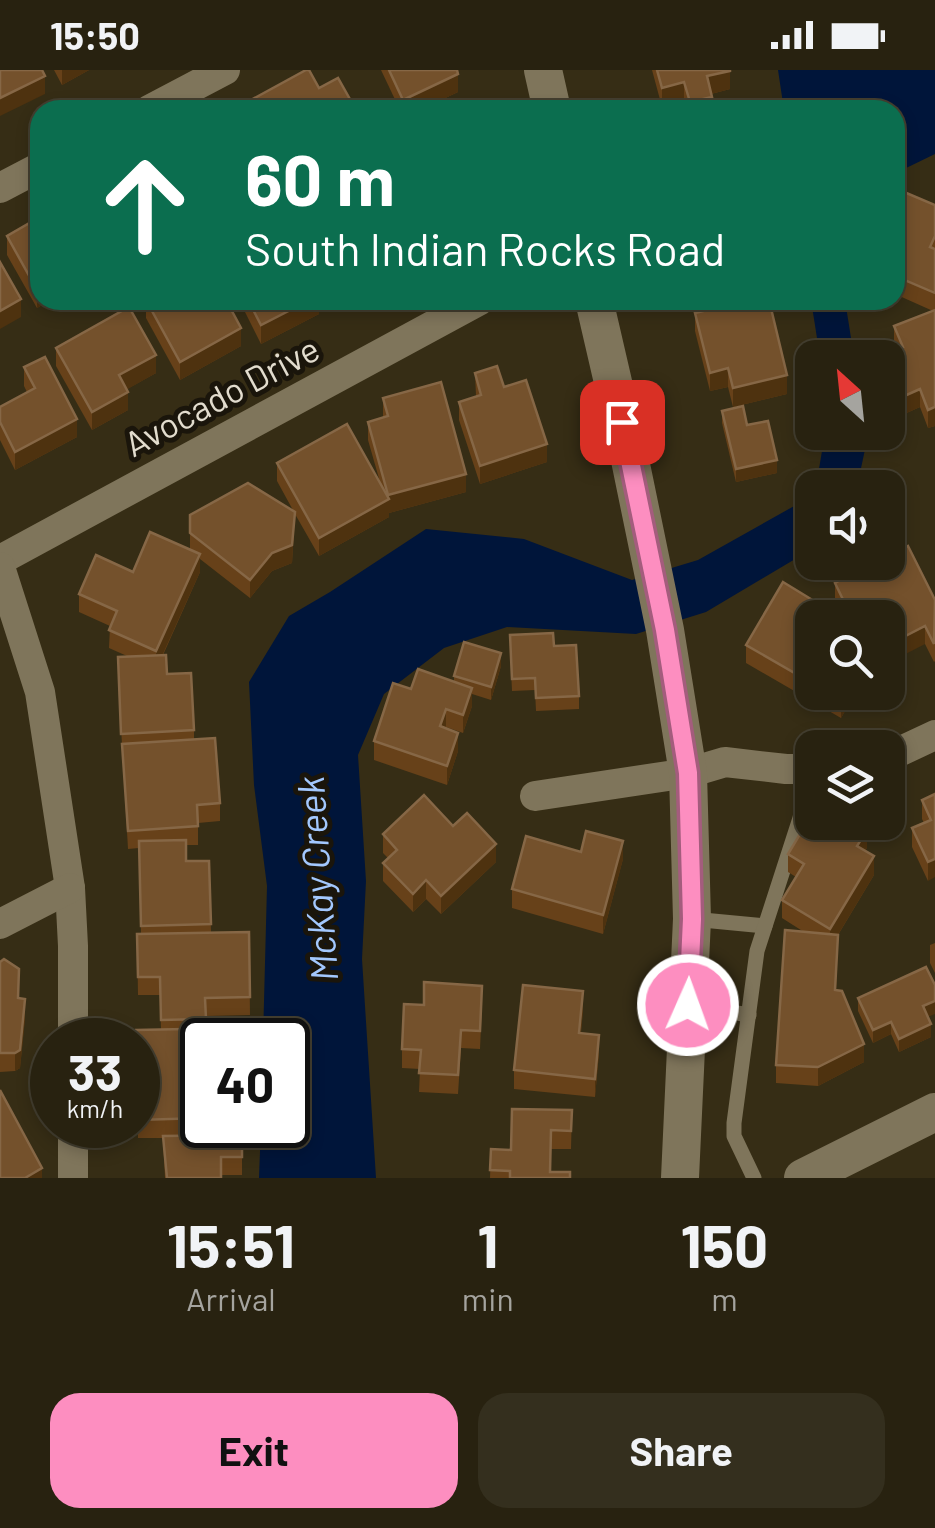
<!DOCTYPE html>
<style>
:root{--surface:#282210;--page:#342f1e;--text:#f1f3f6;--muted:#a5a49f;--line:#443f30;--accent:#fd8ec0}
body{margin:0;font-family:Barlow,sans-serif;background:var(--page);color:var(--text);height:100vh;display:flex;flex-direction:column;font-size:38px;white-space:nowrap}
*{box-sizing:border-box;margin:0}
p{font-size:32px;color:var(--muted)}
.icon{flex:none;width:55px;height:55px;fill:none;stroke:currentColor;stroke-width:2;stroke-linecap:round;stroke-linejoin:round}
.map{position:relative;height:1108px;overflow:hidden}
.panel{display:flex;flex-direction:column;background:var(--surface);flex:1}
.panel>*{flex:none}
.banner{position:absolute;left:30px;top:30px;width:875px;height:210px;border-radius:30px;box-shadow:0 5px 15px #0003,0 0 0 2px var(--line);background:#0b6e4f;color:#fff;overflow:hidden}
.needle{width:65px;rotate:333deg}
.buttons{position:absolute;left:795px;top:270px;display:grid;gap:20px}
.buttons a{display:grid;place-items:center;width:110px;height:110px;border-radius:20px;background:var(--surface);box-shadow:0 5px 15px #0003,0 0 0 2px var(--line);font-size:50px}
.speed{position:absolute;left:30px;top:948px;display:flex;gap:20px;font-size:50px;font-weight:700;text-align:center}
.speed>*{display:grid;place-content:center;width:130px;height:130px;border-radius:50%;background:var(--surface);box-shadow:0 5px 15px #0003,0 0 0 2px var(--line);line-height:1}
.speed small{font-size:25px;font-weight:400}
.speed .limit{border:5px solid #111;border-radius:15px;background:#fff;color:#111}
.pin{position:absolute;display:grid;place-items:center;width:85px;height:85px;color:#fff;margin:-42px;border-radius:20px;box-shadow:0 5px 15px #0006}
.me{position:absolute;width:110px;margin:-55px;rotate:2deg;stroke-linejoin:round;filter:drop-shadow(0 0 8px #0008)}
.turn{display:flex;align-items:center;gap:35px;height:210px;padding:0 50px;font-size:45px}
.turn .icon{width:130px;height:130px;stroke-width:2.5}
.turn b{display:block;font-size:70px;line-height:85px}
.eta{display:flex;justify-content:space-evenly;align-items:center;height:170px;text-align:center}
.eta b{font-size:60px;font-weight:700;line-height:70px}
.action{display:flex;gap:20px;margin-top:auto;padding:20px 50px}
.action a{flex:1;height:115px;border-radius:30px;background:var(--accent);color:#111;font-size:40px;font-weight:700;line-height:115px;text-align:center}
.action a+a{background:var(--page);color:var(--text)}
.status{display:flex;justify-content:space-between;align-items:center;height:70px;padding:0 50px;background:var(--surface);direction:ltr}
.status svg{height:28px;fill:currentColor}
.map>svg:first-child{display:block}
</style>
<div class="status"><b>15:50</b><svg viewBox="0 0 49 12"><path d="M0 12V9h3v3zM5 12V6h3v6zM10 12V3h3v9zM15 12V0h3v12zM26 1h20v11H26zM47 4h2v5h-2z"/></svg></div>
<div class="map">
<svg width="935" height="1108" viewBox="0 0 935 1108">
<rect width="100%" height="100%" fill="#362d15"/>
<g fill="#00153a">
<path d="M778,0H935V84L902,100L895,113V40H784Z"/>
<path d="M811,230H845L854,287H820Z"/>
<path d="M825,363H866L867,370L857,417H816Z"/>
<path d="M812,426V479L706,542L636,564L507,557L444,578L384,624L358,685L366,811L362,889L376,1108H259L261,1055H288V970H263L267,816L254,715L249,612L289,546L330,522L426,459L524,469L632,510L698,490Z"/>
</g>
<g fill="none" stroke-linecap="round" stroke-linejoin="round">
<g stroke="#7f755b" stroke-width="15">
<path d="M692,849L765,856"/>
<path d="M688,935L749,945"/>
<path d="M754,1108L734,1066V1053L757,881L800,748L804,726L801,699"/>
</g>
<g stroke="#7f755b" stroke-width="30">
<path d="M149,40L225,0"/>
<path d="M0,118L40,97"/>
<path d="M0,490L480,230"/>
<path d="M0,497L40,622L70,818L73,876V970"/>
<path d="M888,687L935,665"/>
<path d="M535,726L688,703L725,692L786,699H812"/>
<path d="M0,854L70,818"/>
<path d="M73,1108V1055"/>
</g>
<g stroke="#7f755b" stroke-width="38">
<path d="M543,0L552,40"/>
<path d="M594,230L622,351L665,560L688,703L692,849L680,1108"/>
<path d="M803,1108L935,1042"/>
</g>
</g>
<g fill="#674119">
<path d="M54,0H89L62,15Z"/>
<path d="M381,0H457L458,22L420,40H400Z"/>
<path d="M652,0H730V19L711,24L712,40H687L684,31L662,37Z"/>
<path d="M935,135V356L928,358L920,337L902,345L888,311V288H884V285L896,280L894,275V256L933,241L895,224V142Z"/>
<path d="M40,147V230H51L37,238L7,185V166Z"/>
<path d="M146,230L241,276L180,310L146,248Z"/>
<path d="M239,230H319V244L261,274Z"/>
<path d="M691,230H769L787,324L733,337L728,317L710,321L695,261V246Z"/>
<path d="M56,278L156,303L127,319L128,340L92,360L56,296Z"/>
<path d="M24,297L77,367L15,400L0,370V337L27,322L24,316Z"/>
<path d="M475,303L504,317L547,392L480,414L459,350V332L476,326Z"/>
<path d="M383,328L466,422L389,443V447L319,486L295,444L292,493L272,501L250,528L200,489V502L163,585L167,604L194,660V670L220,733V751L198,753V775H186V791H209L211,862H249L250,945L205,946L206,958L202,970V1055H239L242,1087V1105H221V1108H165L163,1068H138V970L161,959L160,925H138L137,864L141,863L139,778L128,779L118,605V587L127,586L109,578L110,556L79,542V524L190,479V445L294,442L277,411V393L380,412L368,370V352L383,347Z"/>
<path d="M722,341L777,403L736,412L722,353Z"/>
<path d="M783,512L827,539V548H812V622H856L841,648L746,593V575Z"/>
<path d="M835,513L935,530V591L934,592L925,574L888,548H843L835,531Z"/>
<path d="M554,576L579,626V639L536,641L535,620L512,621L510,578Z"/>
<path d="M501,596L491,630L472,624V636L463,663L446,657L458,681L447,715L374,690V671L411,619L454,612V606Z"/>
<path d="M935,724L928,811L912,777V758L924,753L922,749V730Z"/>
<path d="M453,756L496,792L441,844L426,829L413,842L383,811V793L388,788L383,783V764Z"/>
<path d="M867,778L865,781L874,805L838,865L836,920L864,992L818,1016L776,1013V995L804,862L782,848V830L796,807L788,802V784Z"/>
<path d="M581,782L623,789L603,864L512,838V819Z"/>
<path d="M935,873V903L930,893V875Z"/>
<path d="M0,892L19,928L25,948L20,998L15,1001L0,1002Z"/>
<path d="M858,928L928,947L931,967L899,982L891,964L873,973L858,941Z"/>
<path d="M482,934L480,979L461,978L458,1024L419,1022L420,999L402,998V979L424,935Z"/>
<path d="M583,940L581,963L599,983L595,1027L514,1019V1000Z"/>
<path d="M572,1040L571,1079H551V1102L570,1108H490L491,1079L511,1080Z"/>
</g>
<g fill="#4e320f">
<path d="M62,0H89L62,15Z"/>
<path d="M730,1V19L707,25V6Z"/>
<path d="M458,4V22L420,40H403V30Z"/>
<path d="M45,6V24L0,46V28Z"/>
<path d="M684,12V31L662,37V18Z"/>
<path d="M712,27V40H690V32Z"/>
<path d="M40,218V230H51L37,238V220Z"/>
<path d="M21,229V247L0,259V241Z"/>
<path d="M310,230H319V244L261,274V255Z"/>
<path d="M695,230H759V231L695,247Z"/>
<path d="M241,258V276L180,310V292Z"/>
<path d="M156,285V303L119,324V305Z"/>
<path d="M728,298V317L710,321V303Z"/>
<path d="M787,305V324L733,337V318Z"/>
<path d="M920,319V337L902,345V327Z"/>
<path d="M128,322V340L92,360V342Z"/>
<path d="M935,337V356L928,358V340Z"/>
<path d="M77,349V367L15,400V382Z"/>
<path d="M547,374V392L480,414V396Z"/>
<path d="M777,390V403L736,412V399Z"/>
<path d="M466,404V422L389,443V447L319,486V468L388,425Z"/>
<path d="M295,442L292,493L272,501L250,528V510Z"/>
<path d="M200,484V502L156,599V581Z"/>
<path d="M925,556V574L888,593V575Z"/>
<path d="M501,583V596L491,630V617Z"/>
<path d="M472,618V636L463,663V645Z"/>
<path d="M845,622H856L841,648V630Z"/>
<path d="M446,639V657L440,675V656Z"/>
<path d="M458,663V681L447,715V696Z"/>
<path d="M867,760V778L857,794V776Z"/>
<path d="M623,771V789L603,864V845Z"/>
<path d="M496,774V792L441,844V826Z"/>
<path d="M874,786V805L830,878V859Z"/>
<path d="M935,789V807L928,811V792Z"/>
<path d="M426,810V829L413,842V824Z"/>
<path d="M583,921V940L579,981V963Z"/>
<path d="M25,929V948L20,998L15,1001V983Z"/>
<path d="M935,931V944L923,949V936Z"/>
<path d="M891,952V964L873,973V960Z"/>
<path d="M931,954V967L899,982V969Z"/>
<path d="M599,965V983L595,1027V1009Z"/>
<path d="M864,974V992L818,1016V997Z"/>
<path d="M42,1098V1108H25Z"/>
</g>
<g fill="#74512c" stroke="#866746" stroke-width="2.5">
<path d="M0,0H42L45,6L0,28Z"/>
<path d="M306,0H309L319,18L338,8L356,40H257L251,30Z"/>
<path d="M389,0H457L458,4L403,30Z"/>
<path d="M657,0H730V1L707,6L712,27L690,32L684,12L662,18Z"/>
<path d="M904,122L935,135V166L930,177L935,179V223L895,206V202L901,187L895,184V142Z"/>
<path d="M40,147V218L37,220L7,166Z"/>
<path d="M0,192L21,229L0,241Z"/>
<path d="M146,230H226L241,258L180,292Z"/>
<path d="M248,230H310L261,255Z"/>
<path d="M748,230H769L787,305L733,318L728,298L710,303L695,243Z"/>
<path d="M129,237L156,285L119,305L128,322L92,342L56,278Z"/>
<path d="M935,240V337L928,340L920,319L902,327L888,293V288H885L884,285L903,277L894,256Z"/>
<path d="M45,287L77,349L15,382L0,352V337L35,318L24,297Z"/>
<path d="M497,296L504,317L526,310L547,374L480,396L459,332L481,325L475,303Z"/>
<path d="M441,312L466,404L388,425L368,352L388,346L383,328Z"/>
<path d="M743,336L747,355L768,351L777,390L736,399L722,341Z"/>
<path d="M347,354L389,429L319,468L277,393Z"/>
<path d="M248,413L295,442L292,475L272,483L250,510L190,463V445Z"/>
<path d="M150,462L200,484L156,581L109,560L117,541L79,524L96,485L133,502Z"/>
<path d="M908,476L935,530L934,574L925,556L888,575V548H852L835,513L875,492H888V486Z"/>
<path d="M783,512L827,539L822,548H812V613L746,575Z"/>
<path d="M553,563L554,576L576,575L579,626L536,628L535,608L512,609L510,565Z"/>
<path d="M464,572L501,583L491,617L454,606Z"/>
<path d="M166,585L167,604L191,603L194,660L121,664L118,587Z"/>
<path d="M418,599L472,618L463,645L446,639L440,656L458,663L447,696L374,671L393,613L411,619Z"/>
<path d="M828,622H845L841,630Z"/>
<path d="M215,668L220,733L197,735L198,756L128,761L122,674Z"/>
<path d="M935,724V789L928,792L912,758L931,750L922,730Z"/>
<path d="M424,725L453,756L467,743L496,774L441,826L426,810L413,824L383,793L397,780L383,764Z"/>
<path d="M812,744V752H855L867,760L857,776L874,786L830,859L782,830L804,794L788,784Z"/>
<path d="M586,761L623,771L603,845L512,819L526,766L581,782Z"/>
<path d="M186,770V791H209L211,854L141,856L139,771Z"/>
<path d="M785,860L838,865L835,920L842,921L864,974L818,997L776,995Z"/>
<path d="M249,862L250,927L205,928L206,949L161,950L160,907H138L137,864Z"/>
<path d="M4,889L19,899L18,928L25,929L20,980L15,983H0V892Z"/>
<path d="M926,897L935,915V931L923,936L931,954L899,969L891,952L873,960L858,928Z"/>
<path d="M424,912L482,916L480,961L461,960L458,1005L419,1003L421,980L402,979L404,934L424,935Z"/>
<path d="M523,915L583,921L579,963L599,965L595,1009L514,1000Z"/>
<path d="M237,958V970H202V1048L138,1050L136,960Z"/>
<path d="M0,1020L42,1098L25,1108H0Z"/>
<path d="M512,1039L572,1040L571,1061L551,1060L550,1102H570V1108H510V1101L490,1100L491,1079L511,1080Z"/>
<path d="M242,1065V1087H221V1108H167L163,1066Z"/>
</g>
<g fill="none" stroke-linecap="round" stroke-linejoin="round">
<defs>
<path id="route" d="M622,352L665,560L688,703L692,849L688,935"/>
</defs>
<use href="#route" stroke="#a45c7d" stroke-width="25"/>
<use href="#route" stroke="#fd8ec0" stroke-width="18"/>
</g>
<g text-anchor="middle" stroke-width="10" stroke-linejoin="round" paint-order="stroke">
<g font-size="35" fill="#e2dcce" stroke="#1a150b">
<text transform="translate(222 327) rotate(-28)" y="12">Avocado Drive</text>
</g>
<g font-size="38" font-style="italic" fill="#a3c8fe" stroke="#1a150b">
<text transform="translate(318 809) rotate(-94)" y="13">McKay Creek</text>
</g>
</g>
</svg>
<div class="buttons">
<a><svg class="needle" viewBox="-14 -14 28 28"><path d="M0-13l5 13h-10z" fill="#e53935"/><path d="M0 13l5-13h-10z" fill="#a5a49f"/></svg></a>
<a><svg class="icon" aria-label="sound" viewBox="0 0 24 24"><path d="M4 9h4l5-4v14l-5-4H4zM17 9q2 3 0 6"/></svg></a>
<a><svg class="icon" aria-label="search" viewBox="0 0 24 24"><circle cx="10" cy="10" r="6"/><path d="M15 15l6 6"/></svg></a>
<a><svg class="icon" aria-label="layers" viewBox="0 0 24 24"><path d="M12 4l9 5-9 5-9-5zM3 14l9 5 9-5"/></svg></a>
</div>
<div class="speed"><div>33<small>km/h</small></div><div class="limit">40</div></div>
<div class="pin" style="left:622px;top:352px;background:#d93025"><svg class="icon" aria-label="arrive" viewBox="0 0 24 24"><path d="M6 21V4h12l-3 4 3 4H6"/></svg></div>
<svg class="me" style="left:688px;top:935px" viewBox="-20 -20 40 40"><circle r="17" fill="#fd8ec0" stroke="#fff" stroke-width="3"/><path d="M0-11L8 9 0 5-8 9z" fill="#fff"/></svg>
<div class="banner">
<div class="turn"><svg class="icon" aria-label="ahead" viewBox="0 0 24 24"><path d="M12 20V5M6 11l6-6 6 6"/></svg><div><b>60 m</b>South Indian Rocks Road</div></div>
</div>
</div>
<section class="panel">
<div class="eta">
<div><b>15:51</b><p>Arrival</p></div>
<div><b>1</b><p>min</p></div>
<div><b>150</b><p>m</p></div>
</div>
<div class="action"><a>Exit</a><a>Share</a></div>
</section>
